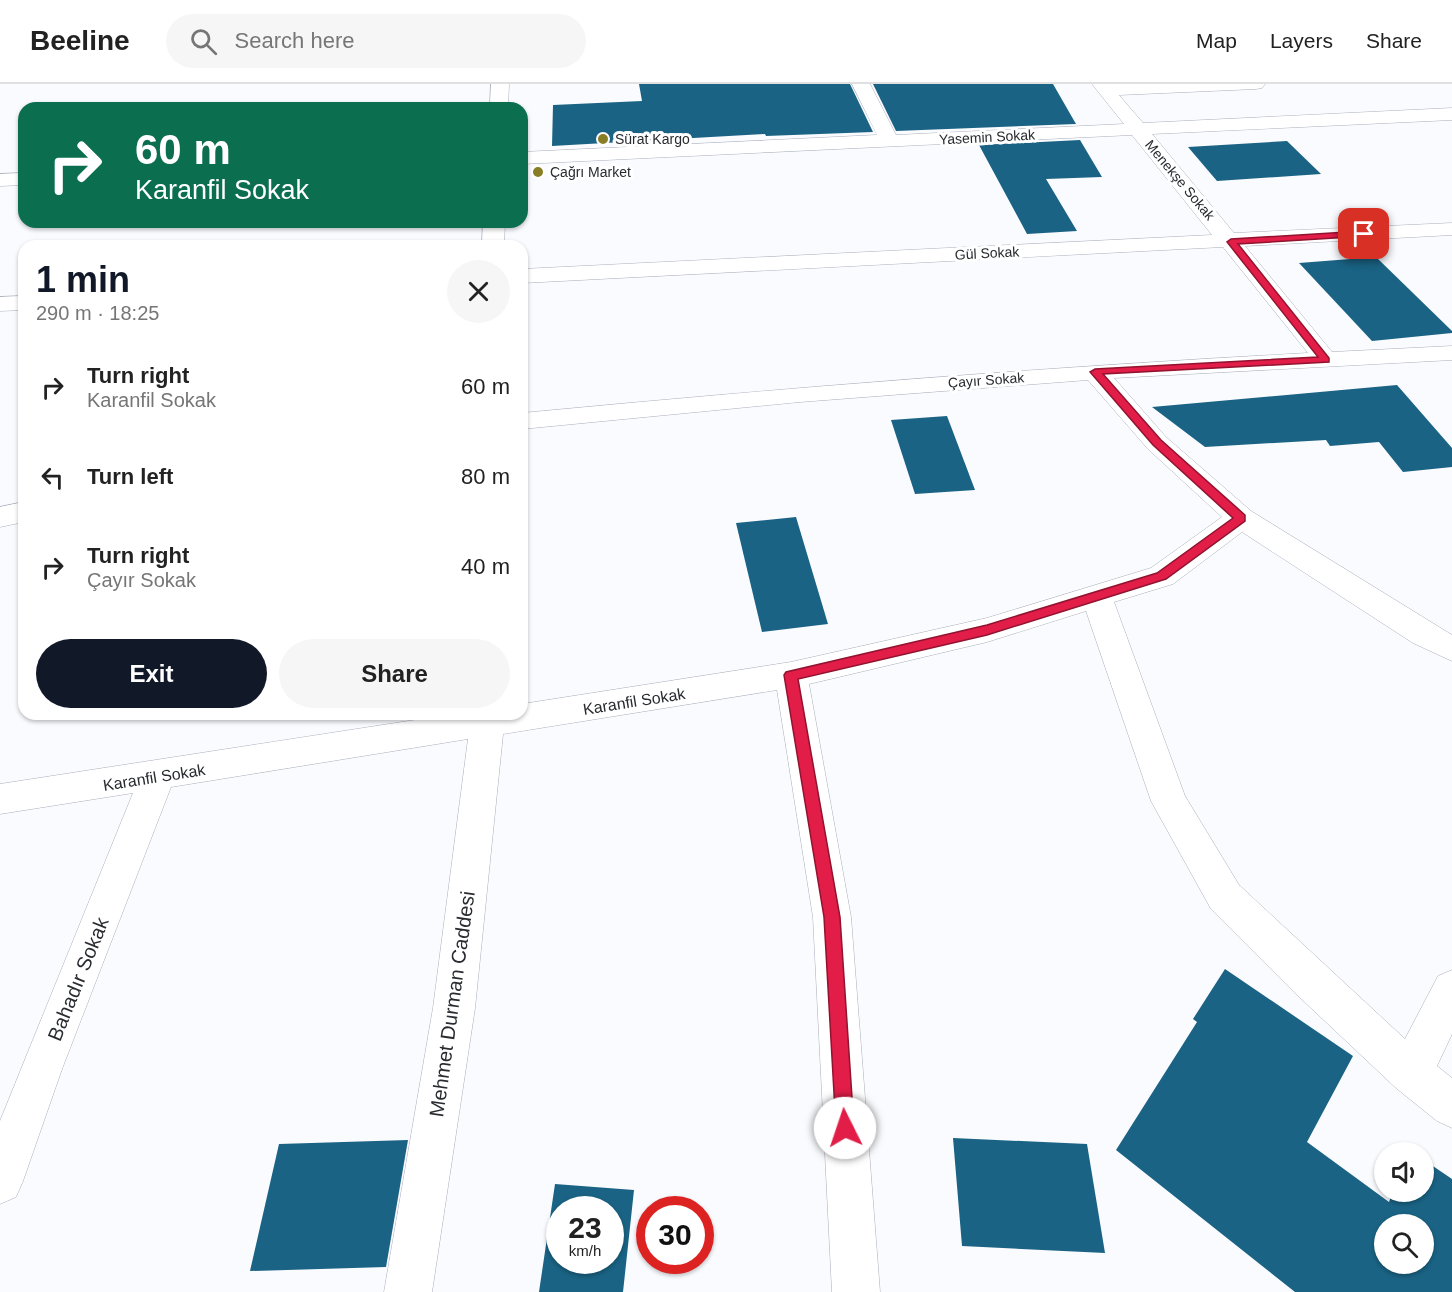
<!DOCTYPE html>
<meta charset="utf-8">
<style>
:root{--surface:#fff;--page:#f6f6f6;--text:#222;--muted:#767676;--line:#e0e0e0;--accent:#111827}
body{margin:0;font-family:Arial,sans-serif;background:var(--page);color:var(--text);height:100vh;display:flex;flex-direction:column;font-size:22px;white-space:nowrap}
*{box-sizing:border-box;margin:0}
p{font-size:20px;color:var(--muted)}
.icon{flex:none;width:33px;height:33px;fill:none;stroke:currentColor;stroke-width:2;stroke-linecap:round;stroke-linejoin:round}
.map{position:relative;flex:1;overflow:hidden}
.drawer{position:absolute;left:18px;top:156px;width:510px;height:480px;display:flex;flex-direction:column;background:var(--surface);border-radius:18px;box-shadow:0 2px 4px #0004}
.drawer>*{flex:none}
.hud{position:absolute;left:18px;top:18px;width:510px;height:126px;border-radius:18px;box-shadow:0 2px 4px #0004;background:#0b6e4f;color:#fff;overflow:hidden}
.fabs{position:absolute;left:1374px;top:1058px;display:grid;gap:12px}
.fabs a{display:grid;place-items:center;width:60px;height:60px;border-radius:50%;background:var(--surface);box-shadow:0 2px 4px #0004;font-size:30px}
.speed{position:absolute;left:546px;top:1112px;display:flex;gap:12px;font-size:30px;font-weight:700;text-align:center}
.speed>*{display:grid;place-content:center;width:78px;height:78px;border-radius:50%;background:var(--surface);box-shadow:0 2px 4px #0004;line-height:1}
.speed small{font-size:15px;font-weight:400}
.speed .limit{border:9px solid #d22;background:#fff;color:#111}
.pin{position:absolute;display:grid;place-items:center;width:51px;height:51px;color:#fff;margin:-26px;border-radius:12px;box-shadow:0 3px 9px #0006}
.me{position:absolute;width:66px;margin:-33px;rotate:356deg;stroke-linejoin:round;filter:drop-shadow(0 0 4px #0008)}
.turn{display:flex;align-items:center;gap:21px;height:126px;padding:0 18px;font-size:27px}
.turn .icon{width:78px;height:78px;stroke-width:2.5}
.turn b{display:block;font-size:42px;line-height:51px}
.round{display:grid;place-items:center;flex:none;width:63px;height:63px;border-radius:32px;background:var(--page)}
.summary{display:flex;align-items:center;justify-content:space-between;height:102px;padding:0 18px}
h1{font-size:36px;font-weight:700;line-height:45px;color:var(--accent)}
.cta{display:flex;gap:12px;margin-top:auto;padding:12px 18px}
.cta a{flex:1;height:69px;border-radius:36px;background:var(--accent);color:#fff;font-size:24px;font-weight:700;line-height:69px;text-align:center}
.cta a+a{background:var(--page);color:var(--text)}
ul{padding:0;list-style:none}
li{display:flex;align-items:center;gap:18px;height:90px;padding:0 18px}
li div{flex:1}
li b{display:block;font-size:22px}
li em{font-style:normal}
header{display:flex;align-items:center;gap:36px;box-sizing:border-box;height:84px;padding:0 30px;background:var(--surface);border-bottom:2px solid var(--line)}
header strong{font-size:28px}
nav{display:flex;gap:33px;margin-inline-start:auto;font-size:21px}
.search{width:420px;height:54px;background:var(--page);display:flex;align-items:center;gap:15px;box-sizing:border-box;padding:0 21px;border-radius:33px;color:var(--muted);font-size:22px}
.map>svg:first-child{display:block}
</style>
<header>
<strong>Beeline</strong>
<div class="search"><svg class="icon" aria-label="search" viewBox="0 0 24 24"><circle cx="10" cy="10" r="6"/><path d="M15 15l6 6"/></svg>Search here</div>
<nav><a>Map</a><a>Layers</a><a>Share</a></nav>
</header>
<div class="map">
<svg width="1452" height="1208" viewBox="0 0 1452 1208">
<rect width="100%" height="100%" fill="#fafbfe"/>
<g fill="#1a6384" fill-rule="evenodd">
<path d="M639,0H850L873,48L766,52L765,50L552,62L553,21L642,17Z"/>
<path d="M873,0H1053L1076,40L896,47Z"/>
<path d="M1080,56L1102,93L1046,95L1077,147L1027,150L979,61Z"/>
<path d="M1287,57L1321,90L1217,97L1188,63Z"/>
<path d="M1376,173L1452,247V249L1372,257L1299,179Z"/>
<path d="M1397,301L1452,364V383L1403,388L1379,358L1330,362L1326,356L1205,363L1152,323Z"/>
<path d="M947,332L975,406L915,410L891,336Z"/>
<path d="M796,433L828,540L762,548L736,439Z"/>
<path d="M1225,885L1353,972L1307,1058L1389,1118L1393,1107H1424V1076L1452,1095V1208H1295L1116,1066L1197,938L1193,935ZM1384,1140H1424V1179H1384Z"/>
<path d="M953,1054L1087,1060L1105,1169L962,1162Z"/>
<path d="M408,1056L386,1183L250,1187L279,1060Z"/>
<path d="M555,1100L634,1106L623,1208H539ZM560,1125H610V1176H560Z"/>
</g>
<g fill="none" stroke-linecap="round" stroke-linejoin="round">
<defs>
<g id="street">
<path d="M491,0H509L508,24H490Z"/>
<path d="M852,0H870L896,51L1124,40L1092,0H1265L1262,4L1256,5L1119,11L1143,39L1452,24V36L1152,50L1234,149L1452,139V151L1245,162L1332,268L1452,262V276L1114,294L1166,353L1251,427L1452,551V577L1413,559L1242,448L1173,500L1114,518L1185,712L1239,801L1405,955L1438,892L1452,886V950L1437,982L1452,994V1044L1437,1037L1396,1004L1295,909L1211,825L1151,717L1086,527L987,558L809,600L851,833L880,1208H832L813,833L777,606L503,650L475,924L432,1208H384L433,924L468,655L171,703L62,985L23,1097L16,1113L0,1120V1037L133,709L0,730V700L454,630H522V620L791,578L987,534L1151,484L1222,433L1148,365L1088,296L800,318L522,345V329C784,304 1045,283 1308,269L1223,163L522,199V185L1212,151L1132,51L522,80V68L877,51Z"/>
<path d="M24,89V101L0,102V90Z"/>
<path d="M483,138H505L504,162H482Z"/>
<path d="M24,212V226L0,227V213Z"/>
<path d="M24,418V438L0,443V423Z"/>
</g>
</defs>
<use href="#street" stroke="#a8aebb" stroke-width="1"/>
<use href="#street" fill="#fff" fill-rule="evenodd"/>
</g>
<path fill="#e11d48" stroke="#92132f" stroke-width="1.5" d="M1364,147L1368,150L1367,152L1238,160L1329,274V278L1103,290L1161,356L1245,431V437L1166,495L987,551L798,595L840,833L854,1044L852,1050L845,1053L839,1050L836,1044L824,833L784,591L786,588L987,541L1157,489L1233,434L1153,361L1090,288L1095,285L1318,273L1227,158L1231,155Z"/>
<g fill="#887e25" stroke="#fff" stroke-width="2">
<circle cx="603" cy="55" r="6"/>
<circle cx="538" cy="88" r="6"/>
</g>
<g text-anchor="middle" stroke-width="6" stroke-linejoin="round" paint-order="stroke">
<g font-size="14" fill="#292b30" stroke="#fff">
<text transform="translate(987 53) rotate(-3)" y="5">Yasemin Sokak</text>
<text transform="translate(1180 96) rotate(50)" y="5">Menekşe Sokak</text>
<text transform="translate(987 169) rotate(-3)" y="5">Gül Sokak</text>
<text transform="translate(986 296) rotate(-4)" y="5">Çayır Sokak</text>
</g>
<g font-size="14" fill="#292b30" stroke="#fff" text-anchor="start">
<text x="615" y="60">Sürat Kargo</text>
<text x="550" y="93">Çağrı Market</text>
</g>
<g font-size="16" fill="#292b30" stroke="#fff">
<text transform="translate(634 617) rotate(-9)" y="6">Karanfil Sokak</text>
<text transform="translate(154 693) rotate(-9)" y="6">Karanfil Sokak</text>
</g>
<g font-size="20" fill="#292b30" stroke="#fff">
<text transform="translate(78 895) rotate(-68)" y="7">Bahadır Sokak</text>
<text transform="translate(452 920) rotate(-82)" y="7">Mehmet Durman Caddesi</text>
</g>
</g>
</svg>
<div class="fabs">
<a><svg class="icon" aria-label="sound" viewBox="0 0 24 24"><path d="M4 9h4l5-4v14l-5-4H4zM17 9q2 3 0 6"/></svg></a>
<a><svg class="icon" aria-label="search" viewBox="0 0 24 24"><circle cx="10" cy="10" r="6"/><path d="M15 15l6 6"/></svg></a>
</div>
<div class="speed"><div>23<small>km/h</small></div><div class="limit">30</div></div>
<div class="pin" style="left:1364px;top:150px;background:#d93025"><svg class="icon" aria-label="arrive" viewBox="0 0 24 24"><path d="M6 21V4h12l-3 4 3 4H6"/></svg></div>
<svg class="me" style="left:845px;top:1044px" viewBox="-20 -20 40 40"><circle r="19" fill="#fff"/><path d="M0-13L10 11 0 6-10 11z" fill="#e11d48"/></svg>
<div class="hud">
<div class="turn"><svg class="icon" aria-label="right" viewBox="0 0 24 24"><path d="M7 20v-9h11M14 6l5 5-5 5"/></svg><div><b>60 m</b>Karanfil Sokak</div></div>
</div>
<section class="drawer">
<div class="summary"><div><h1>1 min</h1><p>290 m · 18:25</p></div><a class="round"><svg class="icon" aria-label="close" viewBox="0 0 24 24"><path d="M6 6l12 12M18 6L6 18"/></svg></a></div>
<ul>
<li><svg class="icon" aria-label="right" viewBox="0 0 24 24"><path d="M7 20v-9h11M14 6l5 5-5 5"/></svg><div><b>Turn right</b><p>Karanfil Sokak</p></div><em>60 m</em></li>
<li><svg class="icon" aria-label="left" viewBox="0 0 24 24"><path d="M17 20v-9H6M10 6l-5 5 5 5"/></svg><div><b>Turn left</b></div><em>80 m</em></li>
<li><svg class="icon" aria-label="right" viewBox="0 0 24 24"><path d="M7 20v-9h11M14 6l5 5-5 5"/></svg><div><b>Turn right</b><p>Çayır Sokak</p></div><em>40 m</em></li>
</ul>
<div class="cta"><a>Exit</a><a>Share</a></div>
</section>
</div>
